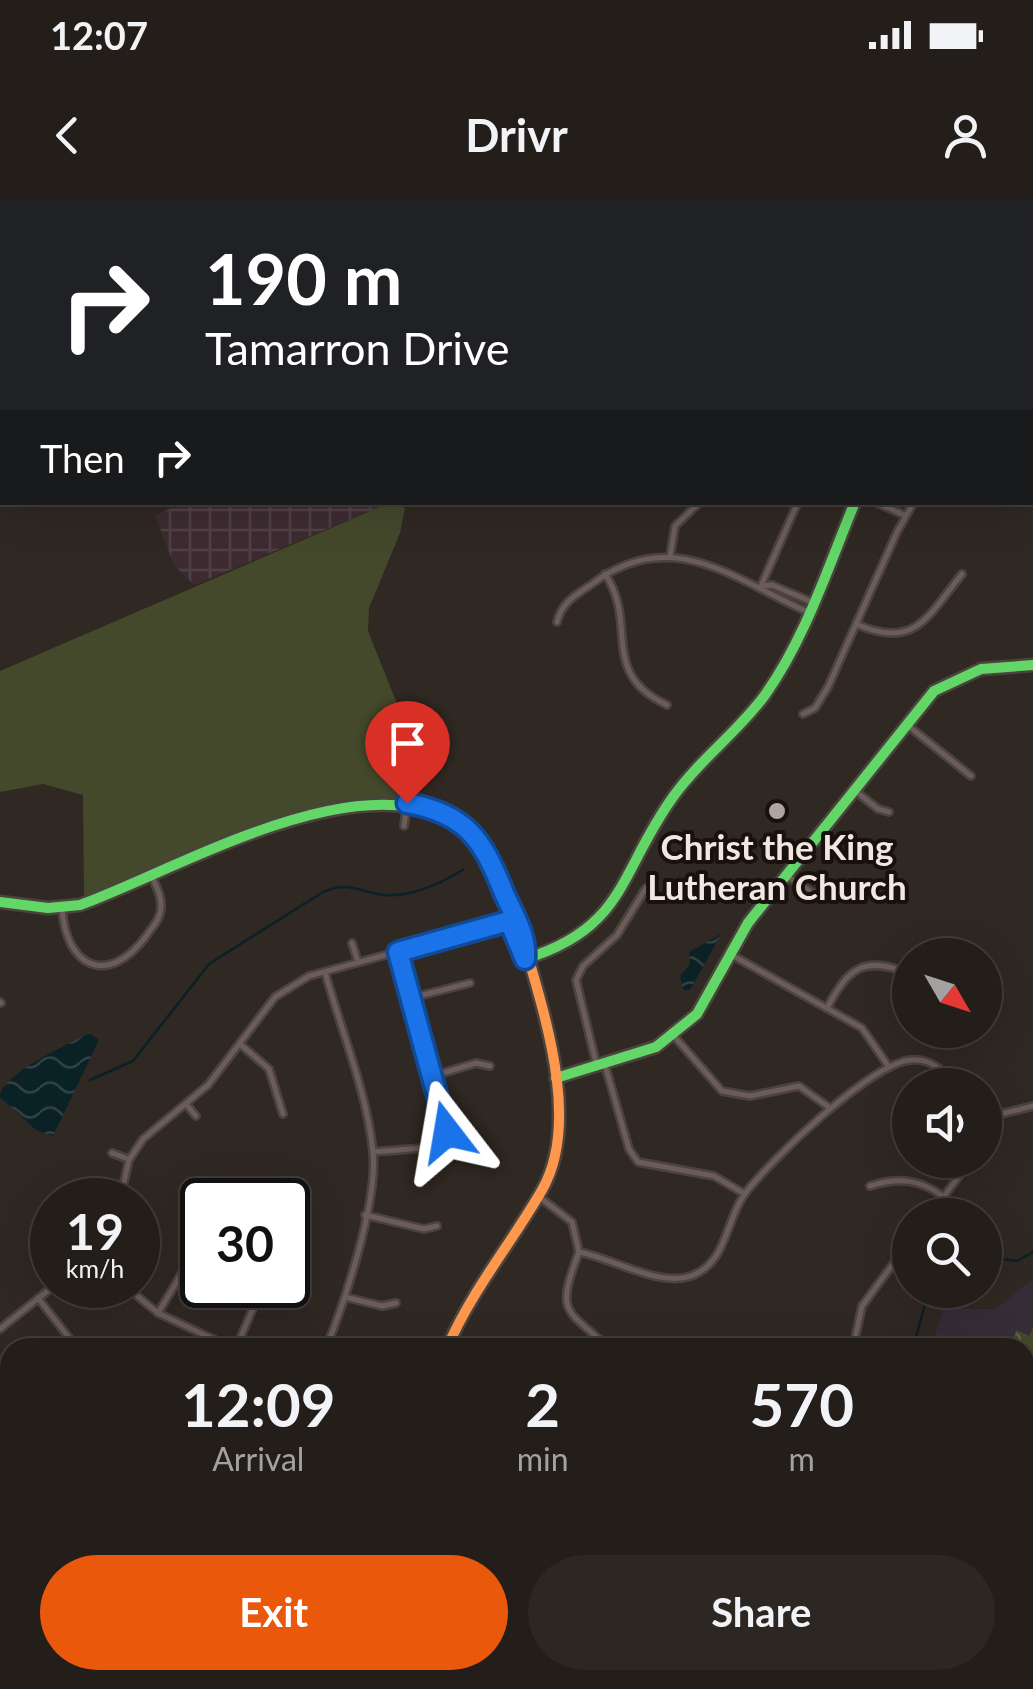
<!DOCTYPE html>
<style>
:root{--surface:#241e1a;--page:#2c2723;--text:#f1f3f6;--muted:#a3a2a2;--line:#413c39;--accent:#ea580c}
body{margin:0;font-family:Lato,sans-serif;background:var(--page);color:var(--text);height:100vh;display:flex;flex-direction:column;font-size:38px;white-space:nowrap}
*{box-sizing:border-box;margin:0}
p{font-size:32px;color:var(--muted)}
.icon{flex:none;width:55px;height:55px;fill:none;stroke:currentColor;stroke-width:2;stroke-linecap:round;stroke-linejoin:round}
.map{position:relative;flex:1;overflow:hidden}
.sheet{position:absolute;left:0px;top:1138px;width:1035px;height:352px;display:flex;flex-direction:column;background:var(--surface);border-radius:30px 30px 0 0;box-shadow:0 10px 40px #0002,0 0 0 2px var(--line)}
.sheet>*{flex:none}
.top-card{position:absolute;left:0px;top:0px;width:1035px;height:305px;box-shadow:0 10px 40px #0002,0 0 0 2px var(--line);background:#202124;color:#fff;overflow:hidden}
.needle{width:65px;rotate:129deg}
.buttons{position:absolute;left:892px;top:738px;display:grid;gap:20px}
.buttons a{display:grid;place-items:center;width:110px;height:110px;border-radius:50%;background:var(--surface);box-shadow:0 10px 40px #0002,0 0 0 2px var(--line);font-size:50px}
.speed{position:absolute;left:30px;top:978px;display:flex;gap:20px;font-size:50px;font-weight:700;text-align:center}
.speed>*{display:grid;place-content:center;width:130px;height:130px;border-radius:50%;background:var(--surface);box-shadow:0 10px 40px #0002,0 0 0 2px var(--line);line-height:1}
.speed small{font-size:25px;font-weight:400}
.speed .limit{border:5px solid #111;border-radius:15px;background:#fff;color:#111}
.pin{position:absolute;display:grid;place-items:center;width:85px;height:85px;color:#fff;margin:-102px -42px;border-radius:50% 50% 50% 0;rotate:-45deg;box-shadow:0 0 10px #0007}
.pin .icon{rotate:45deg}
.me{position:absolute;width:110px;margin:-55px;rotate:346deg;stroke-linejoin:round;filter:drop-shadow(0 0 8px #0008)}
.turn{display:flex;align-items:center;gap:35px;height:210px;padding:0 40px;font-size:45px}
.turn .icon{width:130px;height:130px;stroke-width:2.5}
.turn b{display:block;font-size:70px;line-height:85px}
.then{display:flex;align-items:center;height:95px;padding:0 40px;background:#0003;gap:20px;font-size:38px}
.eta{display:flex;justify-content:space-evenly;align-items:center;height:170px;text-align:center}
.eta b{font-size:60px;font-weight:700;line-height:70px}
.button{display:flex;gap:20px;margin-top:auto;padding:20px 40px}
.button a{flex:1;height:115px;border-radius:60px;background:var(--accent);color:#fff;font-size:40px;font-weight:700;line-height:115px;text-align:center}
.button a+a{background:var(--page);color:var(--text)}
.status{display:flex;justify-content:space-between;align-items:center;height:70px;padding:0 50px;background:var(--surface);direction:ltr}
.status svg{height:28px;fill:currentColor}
header{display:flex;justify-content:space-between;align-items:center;height:130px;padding:0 40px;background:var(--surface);font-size:45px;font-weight:700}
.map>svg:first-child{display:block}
</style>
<div class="status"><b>12:07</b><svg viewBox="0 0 49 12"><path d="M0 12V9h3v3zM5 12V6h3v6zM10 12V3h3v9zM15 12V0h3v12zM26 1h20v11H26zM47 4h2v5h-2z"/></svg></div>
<header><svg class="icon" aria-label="back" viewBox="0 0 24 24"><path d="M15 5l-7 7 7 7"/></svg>Drivr<svg class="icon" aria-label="person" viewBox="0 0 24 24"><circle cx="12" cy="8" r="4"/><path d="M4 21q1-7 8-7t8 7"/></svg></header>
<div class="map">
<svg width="1033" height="1489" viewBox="0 0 1033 1489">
<defs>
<pattern id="industrial-grid" width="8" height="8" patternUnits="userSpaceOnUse" patternTransform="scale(2.5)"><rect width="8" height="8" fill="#3d2b31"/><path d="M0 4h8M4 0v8" fill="none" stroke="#504045"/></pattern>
<pattern id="park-crowns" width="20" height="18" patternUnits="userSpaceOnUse" patternTransform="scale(2.5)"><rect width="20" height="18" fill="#44492c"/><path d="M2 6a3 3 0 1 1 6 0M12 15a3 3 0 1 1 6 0" fill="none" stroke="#5f634a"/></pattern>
<pattern id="water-waves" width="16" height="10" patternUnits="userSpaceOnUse" patternTransform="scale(2.5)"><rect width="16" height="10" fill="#0a2126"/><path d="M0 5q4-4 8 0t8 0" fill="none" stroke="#2e4145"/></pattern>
</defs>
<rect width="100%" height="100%" fill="#302822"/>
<g fill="url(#industrial-grid)">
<path d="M164,0H470L473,2H162Z"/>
<path d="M184,303H389L194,385L174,365L155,315Z"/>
</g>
<g fill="#372d39">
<path d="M810,0H1033V24L1032,2H804Z"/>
<path d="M1033,1079V1229L1025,1221V1148L946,1147L934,1139L943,1109H996Z"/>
</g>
<path fill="#44492c" d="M389,303L405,308L400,333L369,408L368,431L406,526L403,592L392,603L294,619L94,701L84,694L83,595L43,584L0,592V471Z"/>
<g fill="url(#park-crowns)">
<path d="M0,0H155L2,2L0,210Z"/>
<path d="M1033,1128V1173L1025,1169V1148L1009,1147L1017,1130L1029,1136Z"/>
</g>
<g fill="url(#water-waves)">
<path d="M721,734L690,790H683L680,776L690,764L689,752Z"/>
<path d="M89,833L99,840L53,936L36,930L0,897C1,874 68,845 89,833Z"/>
</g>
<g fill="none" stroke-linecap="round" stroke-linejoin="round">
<g stroke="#0a2126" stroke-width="2.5">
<path d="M973,0L974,2"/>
<path d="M90,880L133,861L209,764L323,692C350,680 360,693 386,695C412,697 441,683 463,670"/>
<path d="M985,1057L1017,1061L1033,1052"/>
<path d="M913,1148L929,1090"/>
<path d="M252,1489H307"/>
<path d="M520,1489L545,1480"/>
</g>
<defs>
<g id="street">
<path d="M1032,129L1033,128"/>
<path d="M1032,178H1033"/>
<path d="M0,221L2,220"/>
<path d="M1032,262H1033"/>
<path d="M875,302L904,315"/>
<path d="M670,357L675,326L700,302"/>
<path d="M605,374C639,424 598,473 667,505"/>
<path d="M761,386L798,302"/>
<path d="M761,386L772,385L812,402"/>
<path d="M557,422C562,402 576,395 592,384C672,324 735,380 808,412"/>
<path d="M856,424C915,450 927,417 962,374"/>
<path d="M803,514L815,508L828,487L897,332L914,302"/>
<path d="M906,524L971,576"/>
<path d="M854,590L878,609L889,612"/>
<path d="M404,626L407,604"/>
<path d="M787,676L819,697"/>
<path d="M62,708C66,769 109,787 147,735C153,726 161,718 161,707C162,696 156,686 152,677"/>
<path d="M352,743L358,762"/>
<path d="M398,752L448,946"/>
<path d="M730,754L862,828L889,867"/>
<path d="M325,772C341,830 367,892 373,952C378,1002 345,1101 326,1148"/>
<path d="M411,798L470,783"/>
<path d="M0,802L1,803"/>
<path d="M827,808C849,767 864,755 910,774"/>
<path d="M673,835L722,891L750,896L799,886L830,908"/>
<path d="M240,844L269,869L283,914"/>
<path d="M605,865L629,949L638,962L714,976L745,994"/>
<path d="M597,867L576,780L583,766L617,735L646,688"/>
<path d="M433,876L476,863L490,866"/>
<path d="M186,904L196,916"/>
<path d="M985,918L1033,906"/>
<path d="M373,952L460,945L488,954"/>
<path d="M112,953L128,959"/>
<path d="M870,986C899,977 920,979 944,997"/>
<path d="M538,996L572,1022L579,1052"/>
<path d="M120,1000L129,960L143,939L208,885L275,797L309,776L509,721"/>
<path d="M365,1015L424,1029L437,1026"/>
<path d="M930,1015L971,960"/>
<path d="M124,1085L158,1113L232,1148"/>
<path d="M345,1097L382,1106L396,1103"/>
<path d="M38,1098L77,1148"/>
<path d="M158,1113L194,1053L192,1044"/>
<path d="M0,1129L55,1085"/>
<path d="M206,1148L210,1138"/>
<path d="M236,1148L263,1085"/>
<path d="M609,1148C566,1108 555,1115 579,1052C612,1058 658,1087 691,1076C727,1063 725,1022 744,995C768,962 871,863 911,860C931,858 943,871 955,885"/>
<path d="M853,1148L862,1106L910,1041"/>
<path d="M0,1172L10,1185"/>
<path d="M0,1306L2,1310"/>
<path d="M1025,1338L1033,1339"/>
<path d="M1,1402L10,1420"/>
<path d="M1025,1448L1033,1451"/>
<path d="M401,1480L403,1489"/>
<path d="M888,1489L890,1480"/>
</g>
<g id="fast">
<path d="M1032,38L1033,37"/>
<path d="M0,702L48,708L80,705C183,668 383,545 479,640C508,669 504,723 525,759"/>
<path d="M525,759C626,728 619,672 673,597C699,560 738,532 765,495C806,437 828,367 855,302"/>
<path d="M556,878L656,847L697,814L748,723L934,491L981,469L1033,465"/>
</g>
<g id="slow">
<path d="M447,1148C472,1090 511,1044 542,990C586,913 534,787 514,706L506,697"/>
<path d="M1025,1273L1033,1268"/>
<path d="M773,1489L781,1480"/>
</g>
<path id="jam" d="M595,1489L598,1480"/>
</defs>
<use href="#street" stroke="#4a433e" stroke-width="10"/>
<use href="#fast" stroke="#4a433e" stroke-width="15"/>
<use href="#slow" stroke="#4a433e" stroke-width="15"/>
<use href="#jam" stroke="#4a433e" stroke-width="15"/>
<use href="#street" stroke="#6c5c59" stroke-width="5"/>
<use href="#fast" stroke="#63d668" stroke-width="10"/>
<use href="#slow" stroke="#ff974d" stroke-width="10"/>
<use href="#jam" stroke="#b3261e" stroke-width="10"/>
</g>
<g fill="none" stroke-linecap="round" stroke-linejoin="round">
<defs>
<path id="route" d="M407,603C468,614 483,641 504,693C513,714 527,734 525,759L509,721L398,752L447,932"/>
</defs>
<use href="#route" stroke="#114b97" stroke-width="25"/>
<use href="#route" stroke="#1a73e8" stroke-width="18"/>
</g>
<circle fill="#aea59e" stroke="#18110d" stroke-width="4" cx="777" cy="611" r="10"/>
<g text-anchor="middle" stroke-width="8" stroke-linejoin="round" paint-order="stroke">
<g font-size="35" font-weight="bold" fill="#f2e8e1" stroke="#18110d">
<text x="777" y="660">Christ the King<tspan x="777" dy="40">Lutheran Church</tspan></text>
</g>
</g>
</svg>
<div class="buttons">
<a><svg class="needle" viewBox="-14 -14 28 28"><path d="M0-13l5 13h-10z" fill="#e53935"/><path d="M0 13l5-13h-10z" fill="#a3a2a2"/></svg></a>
<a><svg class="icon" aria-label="sound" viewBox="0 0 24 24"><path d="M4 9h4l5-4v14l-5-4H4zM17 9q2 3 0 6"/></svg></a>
<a><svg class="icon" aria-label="search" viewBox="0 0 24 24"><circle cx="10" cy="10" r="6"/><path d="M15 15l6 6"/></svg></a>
</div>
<div class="speed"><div>19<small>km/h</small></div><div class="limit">30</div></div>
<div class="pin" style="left:407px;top:603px;background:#d93025"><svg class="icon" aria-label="arrive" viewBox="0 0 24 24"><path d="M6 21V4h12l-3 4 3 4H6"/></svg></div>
<svg class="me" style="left:447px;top:932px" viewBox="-20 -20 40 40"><path d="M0-17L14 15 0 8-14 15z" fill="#1a73e8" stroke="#fff" stroke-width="4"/></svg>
<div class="top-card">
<div class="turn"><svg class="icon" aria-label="right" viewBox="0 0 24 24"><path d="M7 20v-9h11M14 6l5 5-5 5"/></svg><div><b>190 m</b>Tamarron Drive</div></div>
<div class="then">Then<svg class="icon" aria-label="right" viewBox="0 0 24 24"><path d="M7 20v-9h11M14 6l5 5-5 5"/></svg></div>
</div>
<section class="sheet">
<div class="eta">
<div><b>12:09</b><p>Arrival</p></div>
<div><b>2</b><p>min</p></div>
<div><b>570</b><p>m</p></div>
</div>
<div class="button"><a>Exit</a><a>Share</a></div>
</section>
</div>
